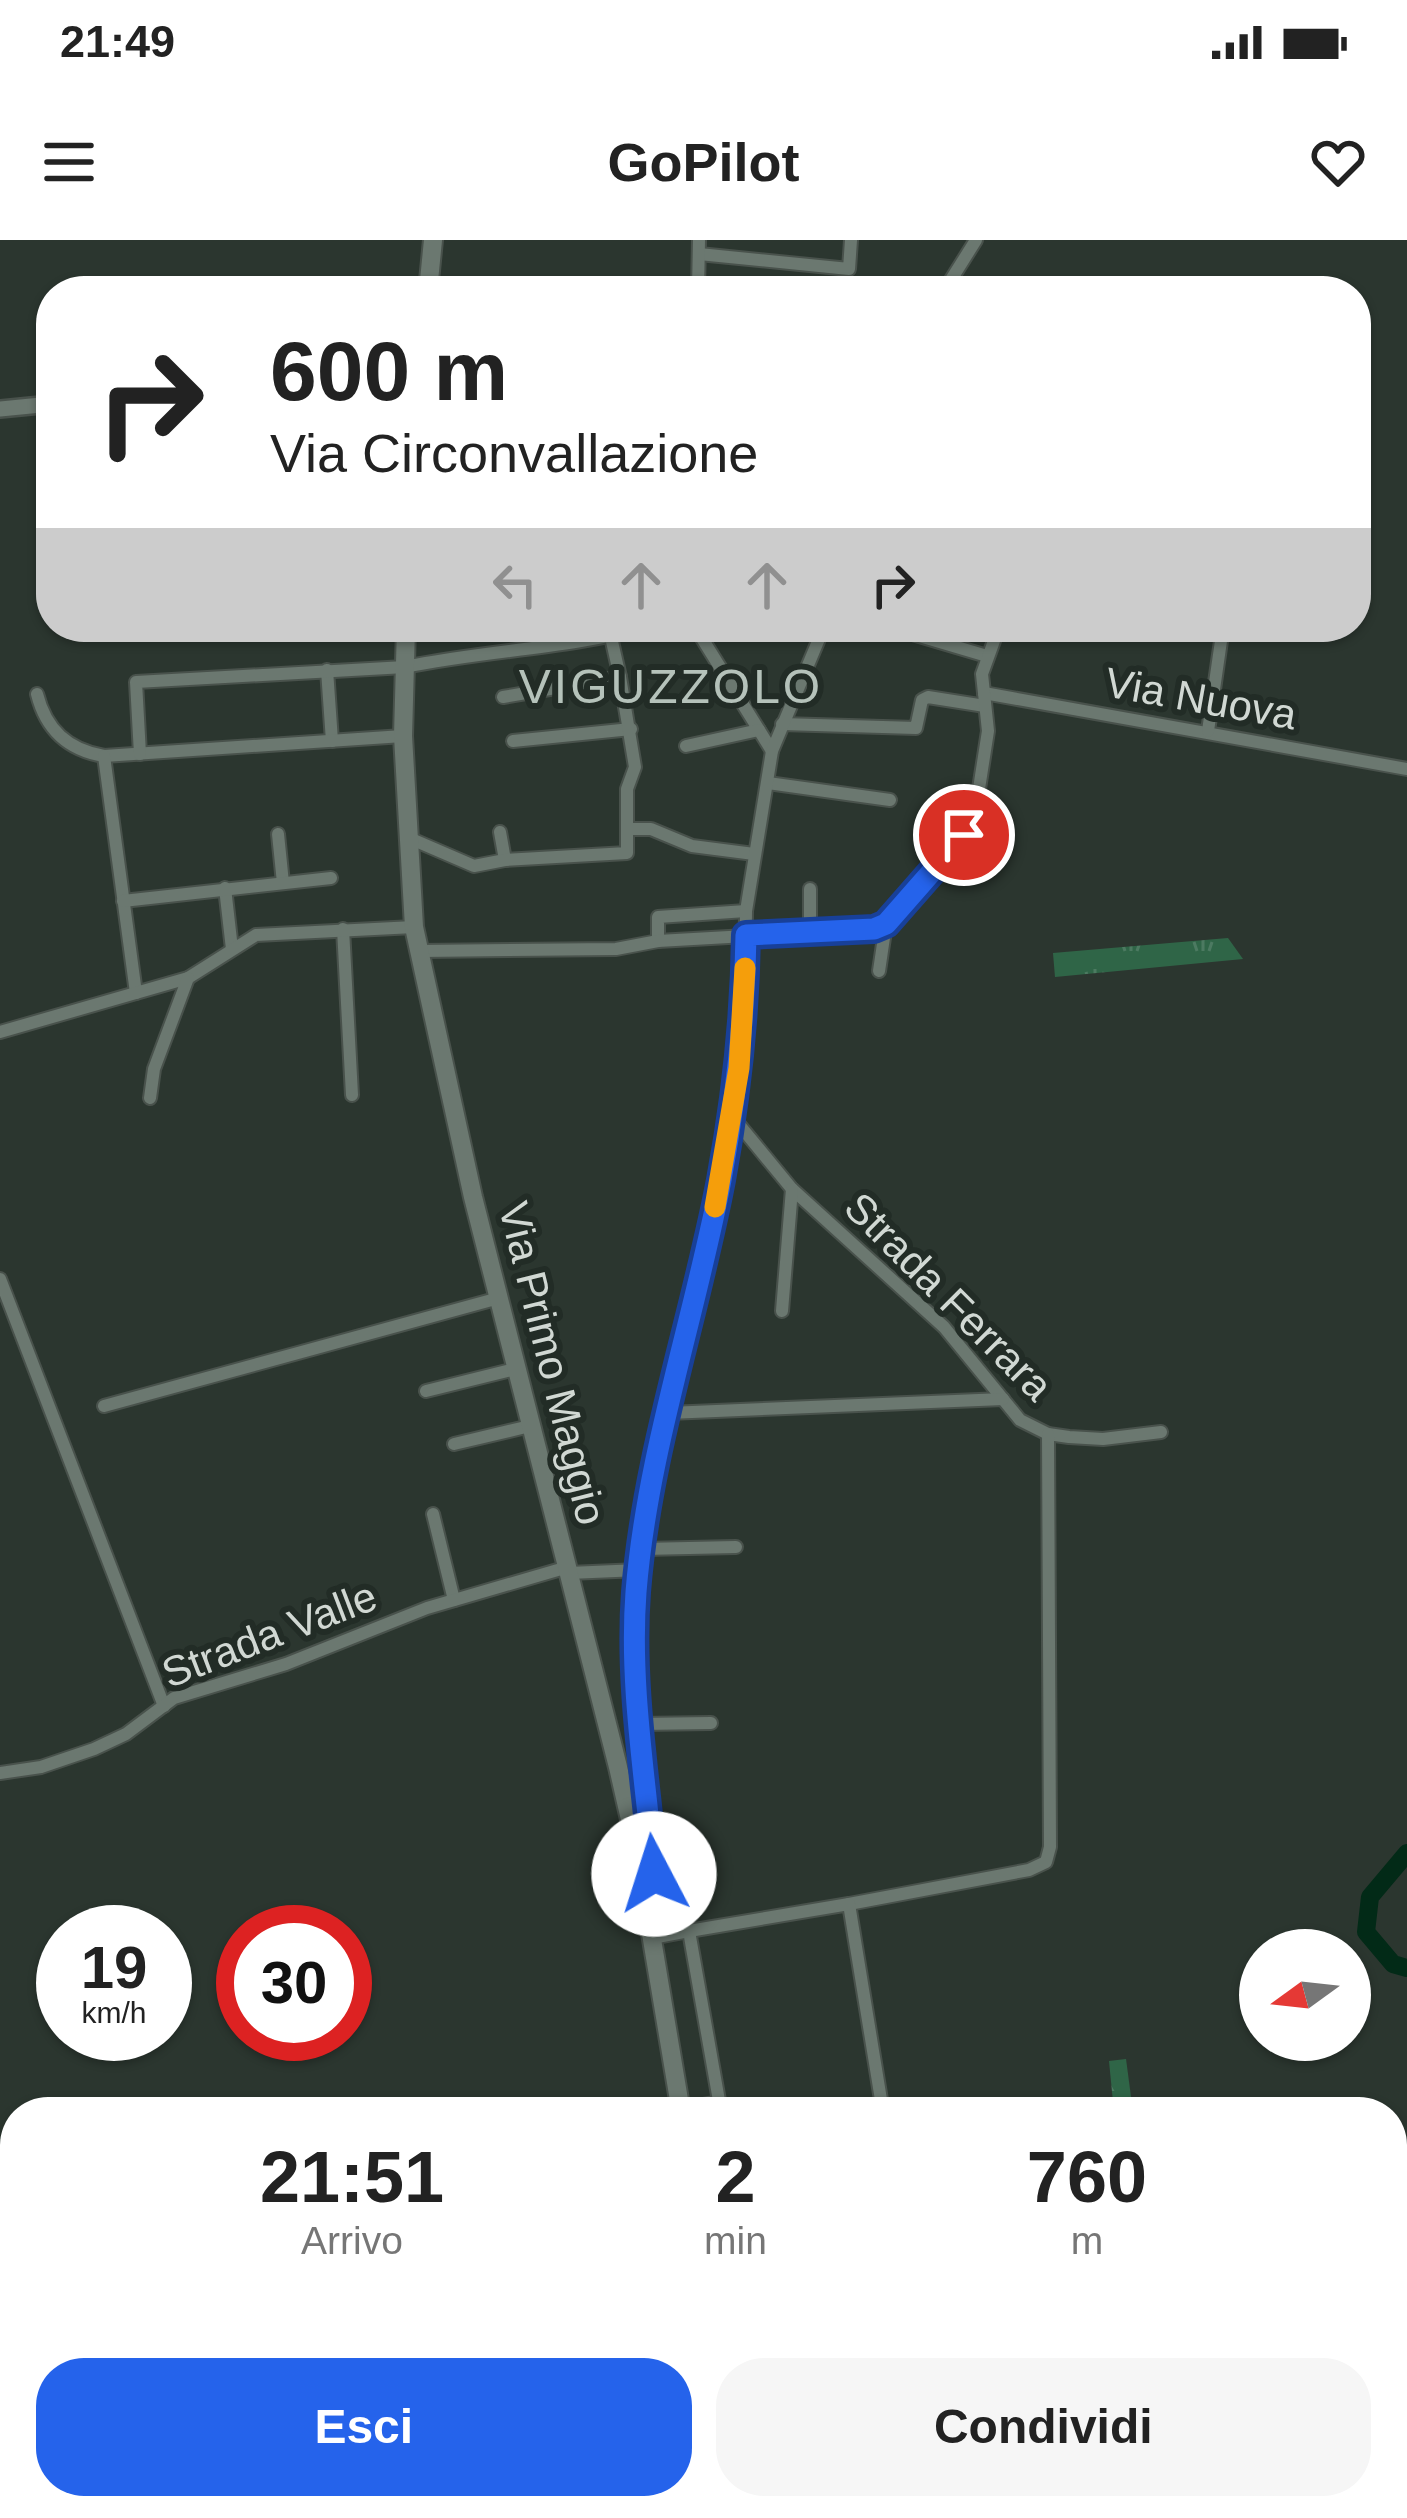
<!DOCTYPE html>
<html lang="it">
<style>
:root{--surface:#fff;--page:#f6f6f6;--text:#222;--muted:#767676;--accent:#2563eb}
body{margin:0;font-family:Arial,sans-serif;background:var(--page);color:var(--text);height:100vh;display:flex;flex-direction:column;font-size:45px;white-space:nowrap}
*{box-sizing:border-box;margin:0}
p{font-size:39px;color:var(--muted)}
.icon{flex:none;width:66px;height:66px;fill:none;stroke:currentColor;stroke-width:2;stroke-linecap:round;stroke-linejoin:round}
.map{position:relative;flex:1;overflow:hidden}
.sheet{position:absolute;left:0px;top:1857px;width:1407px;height:423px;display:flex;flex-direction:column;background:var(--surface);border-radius:48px 48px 0 0;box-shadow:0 3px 9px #0004}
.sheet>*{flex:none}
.hud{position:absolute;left:36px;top:36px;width:1335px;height:366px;border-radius:48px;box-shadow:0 3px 9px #0004;background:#fff;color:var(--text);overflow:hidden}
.needle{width:78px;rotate:255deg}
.fabs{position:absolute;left:1239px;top:1689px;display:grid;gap:24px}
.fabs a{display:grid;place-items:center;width:132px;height:132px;border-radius:50%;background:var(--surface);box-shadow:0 3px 9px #0004;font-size:60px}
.speed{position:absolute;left:36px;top:1665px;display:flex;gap:24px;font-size:60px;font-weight:700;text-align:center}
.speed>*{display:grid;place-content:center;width:156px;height:156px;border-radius:50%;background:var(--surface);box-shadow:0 3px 9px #0004;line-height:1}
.speed small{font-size:30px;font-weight:400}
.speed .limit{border:18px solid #d22;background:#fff;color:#111}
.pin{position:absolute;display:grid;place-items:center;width:102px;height:102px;color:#fff;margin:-51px;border:6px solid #fff;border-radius:50%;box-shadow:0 3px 12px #0007}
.me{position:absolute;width:132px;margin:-66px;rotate:355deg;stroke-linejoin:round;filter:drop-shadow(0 0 9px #0008)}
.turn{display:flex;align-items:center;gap:42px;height:252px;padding:0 36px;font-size:54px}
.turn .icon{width:156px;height:156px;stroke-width:2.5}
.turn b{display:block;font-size:84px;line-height:102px}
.lanes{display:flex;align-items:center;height:114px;padding:0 36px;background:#0003;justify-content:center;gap:60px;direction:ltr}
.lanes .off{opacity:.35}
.eta{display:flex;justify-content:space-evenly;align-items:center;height:204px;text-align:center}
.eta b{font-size:72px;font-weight:700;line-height:84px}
.action{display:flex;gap:24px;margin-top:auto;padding:24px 36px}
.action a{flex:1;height:138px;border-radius:48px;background:var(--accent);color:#fff;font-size:48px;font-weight:700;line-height:138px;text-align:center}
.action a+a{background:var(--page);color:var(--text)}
.status{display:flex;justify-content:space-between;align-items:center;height:84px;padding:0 60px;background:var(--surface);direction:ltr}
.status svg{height:33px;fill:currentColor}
header{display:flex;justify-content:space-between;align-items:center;height:156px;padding:0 36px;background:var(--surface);font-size:54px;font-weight:700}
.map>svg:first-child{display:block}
</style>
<div class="status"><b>21:49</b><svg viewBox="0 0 49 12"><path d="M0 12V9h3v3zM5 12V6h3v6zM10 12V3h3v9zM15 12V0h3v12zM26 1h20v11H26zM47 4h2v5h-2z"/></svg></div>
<header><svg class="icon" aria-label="menu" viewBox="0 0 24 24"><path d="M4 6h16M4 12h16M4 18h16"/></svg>GoPilot<svg class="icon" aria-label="heart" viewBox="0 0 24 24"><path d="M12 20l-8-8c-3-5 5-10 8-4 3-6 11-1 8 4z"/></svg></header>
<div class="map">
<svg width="1407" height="2278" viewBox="0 0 1407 2278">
<defs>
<pattern id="grass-tufts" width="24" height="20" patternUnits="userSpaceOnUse" patternTransform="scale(3)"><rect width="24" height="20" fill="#2f6547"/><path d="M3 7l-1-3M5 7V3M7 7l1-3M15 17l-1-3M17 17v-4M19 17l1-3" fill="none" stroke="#4c7a61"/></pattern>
<pattern id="forest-firs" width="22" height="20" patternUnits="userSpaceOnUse" patternTransform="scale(3)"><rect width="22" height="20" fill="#2f6547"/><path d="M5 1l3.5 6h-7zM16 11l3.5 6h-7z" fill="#4c7a61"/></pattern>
</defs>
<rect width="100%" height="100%" fill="#2b362f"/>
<path fill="url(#grass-tufts)" d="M1228,698L1243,719L1055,737L1053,713Z"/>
<path fill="url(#forest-firs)" d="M1126,1819L1133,1872H1114L1109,1821Z"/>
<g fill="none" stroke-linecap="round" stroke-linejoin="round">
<g stroke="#022a17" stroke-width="18">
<path d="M1407,1613L1370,1657L1366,1692L1393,1724L1407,1728"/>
<path d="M1392,1993L1407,1984"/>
<path d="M1046,2278L1061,2265"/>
</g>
<defs>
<g id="minor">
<path d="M699,14L849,29L851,0"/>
<path d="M698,51L699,0"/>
<path d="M944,51L976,0"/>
<path d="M695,387L772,511"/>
<path d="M889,387L987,416"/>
<path d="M327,430L332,501"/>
<path d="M984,453L1407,529"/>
<path d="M37,454C46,490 68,510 104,516L403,496"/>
<path d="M503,457L620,437L611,397"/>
<path d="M782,484L916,488L922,460L928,457L985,466"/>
<path d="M1208,491L1223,387"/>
<path d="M513,501L631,489"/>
<path d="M686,506L759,490"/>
<path d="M140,514L136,442L405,427C485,410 567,409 646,387"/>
<path d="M104,516L136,753"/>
<path d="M768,543L890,560"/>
<path d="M627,589H651L692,606L754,614"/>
<path d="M500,592L505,620"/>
<path d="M278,594L283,643"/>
<path d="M409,598L474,626L505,620L627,613V549L635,527L620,437"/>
<path d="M225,648L232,709"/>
<path d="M123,661L331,638"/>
<path d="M343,689L352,855"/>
<path d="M810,691V649"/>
<path d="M658,701V677L746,671"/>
<path d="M419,711L616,709L658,701L874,689L886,684L964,595L976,568L988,491L982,434L999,387"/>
<path d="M879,731L886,684"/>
<path d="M0,792L188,738L256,695L414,687"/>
<path d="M150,858L154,829L188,738"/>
<path d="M732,876L792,949L944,1087L1020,1180L1048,1194L1069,1197L1103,1199L1161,1192"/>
<path d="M0,1039L164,1466"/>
<path d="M782,1071L792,949"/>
<path d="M426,1151L515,1129"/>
<path d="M104,1166L499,1058"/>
<path d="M668,1173L1003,1159"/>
<path d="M454,1204L530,1186"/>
<path d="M433,1274L454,1360"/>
<path d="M642,1309L736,1307"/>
<path d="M569,1333L639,1330"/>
<path d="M639,1484L711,1483"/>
<path d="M0,1533L41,1527L94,1509L126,1494L174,1458L286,1424L427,1368L568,1327"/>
<path d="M849,1664L1029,1630L1046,1622L1050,1607L1048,1194"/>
<path d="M649,1673C662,1654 652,1614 650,1591C641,1488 631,1395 644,1292L732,876L745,759L746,671L772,511L824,387"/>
<path d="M652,1698L689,1691"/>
<path d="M680,1869L719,1862"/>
<path d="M721,1872L689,1691L849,1664L883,1872"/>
</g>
<path id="tertiary" d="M0,169L51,164"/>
<g id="secondary">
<path d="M428,51L433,0"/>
<path d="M406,387L403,496L414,687L473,957L618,1527L637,1610L681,1872"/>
<path d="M746,2265L749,2278"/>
</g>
</defs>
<use href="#minor" stroke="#49524c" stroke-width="16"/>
<use href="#tertiary" stroke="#49524c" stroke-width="20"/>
<use href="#secondary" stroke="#49524c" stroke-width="22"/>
<use href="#minor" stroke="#6b7870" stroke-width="12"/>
<use href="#tertiary" stroke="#6b7870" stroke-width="15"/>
<use href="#secondary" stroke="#6b7870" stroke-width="18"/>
</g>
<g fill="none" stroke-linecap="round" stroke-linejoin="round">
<defs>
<path id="route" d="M654,1634C646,1541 629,1446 636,1352C647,1213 695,1077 721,940C736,859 745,778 746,695L874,689L886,684L964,595"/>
</defs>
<use href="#route" stroke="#184099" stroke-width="30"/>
<use href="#route" stroke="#2563eb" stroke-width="21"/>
<path stroke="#f59e0b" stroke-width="21" d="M715,967L739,828L745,728"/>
</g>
<g text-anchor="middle" stroke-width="12" stroke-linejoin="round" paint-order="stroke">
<g font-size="42" fill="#d1d8d3" stroke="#222c26">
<text transform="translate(1201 458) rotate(10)" y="15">Via Nuova</text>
<text transform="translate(949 1056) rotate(45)" y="15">Strada Ferrara</text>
<text transform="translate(553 1123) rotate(76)" y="15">Via Primo Maggio</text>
<text transform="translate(269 1394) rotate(-21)" y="15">Strada Valle</text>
</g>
<g font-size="48" letter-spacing="3" fill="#b5c2ba" stroke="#222c26">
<text x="671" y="463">VIGUZZOLO</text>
</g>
</g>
</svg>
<div class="fabs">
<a><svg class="needle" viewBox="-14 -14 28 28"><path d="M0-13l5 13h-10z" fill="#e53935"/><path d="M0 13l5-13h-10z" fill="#767676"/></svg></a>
</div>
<div class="speed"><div>19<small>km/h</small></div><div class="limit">30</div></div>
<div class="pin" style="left:964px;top:595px;background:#d93025"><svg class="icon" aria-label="arrive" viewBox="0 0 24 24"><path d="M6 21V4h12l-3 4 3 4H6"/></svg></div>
<svg class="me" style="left:654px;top:1634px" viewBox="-20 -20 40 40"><circle r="19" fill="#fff"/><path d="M0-13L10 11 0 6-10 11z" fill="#2563eb"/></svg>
<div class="hud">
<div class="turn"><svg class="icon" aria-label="right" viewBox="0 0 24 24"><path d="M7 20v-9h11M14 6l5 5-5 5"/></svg><div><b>600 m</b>Via Circonvallazione</div></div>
<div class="lanes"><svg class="icon off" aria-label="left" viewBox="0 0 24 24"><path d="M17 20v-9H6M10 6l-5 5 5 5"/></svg><svg class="icon off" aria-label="ahead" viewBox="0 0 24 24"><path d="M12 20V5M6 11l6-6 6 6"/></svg><svg class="icon off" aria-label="ahead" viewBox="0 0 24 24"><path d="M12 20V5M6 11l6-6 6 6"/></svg><svg class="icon" aria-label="right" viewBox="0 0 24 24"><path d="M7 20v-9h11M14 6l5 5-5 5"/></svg></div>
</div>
<section class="sheet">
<div class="eta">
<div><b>21:51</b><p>Arrivo</p></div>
<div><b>2</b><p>min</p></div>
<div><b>760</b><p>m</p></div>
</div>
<div class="action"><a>Esci</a><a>Condividi</a></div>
</section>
</div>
